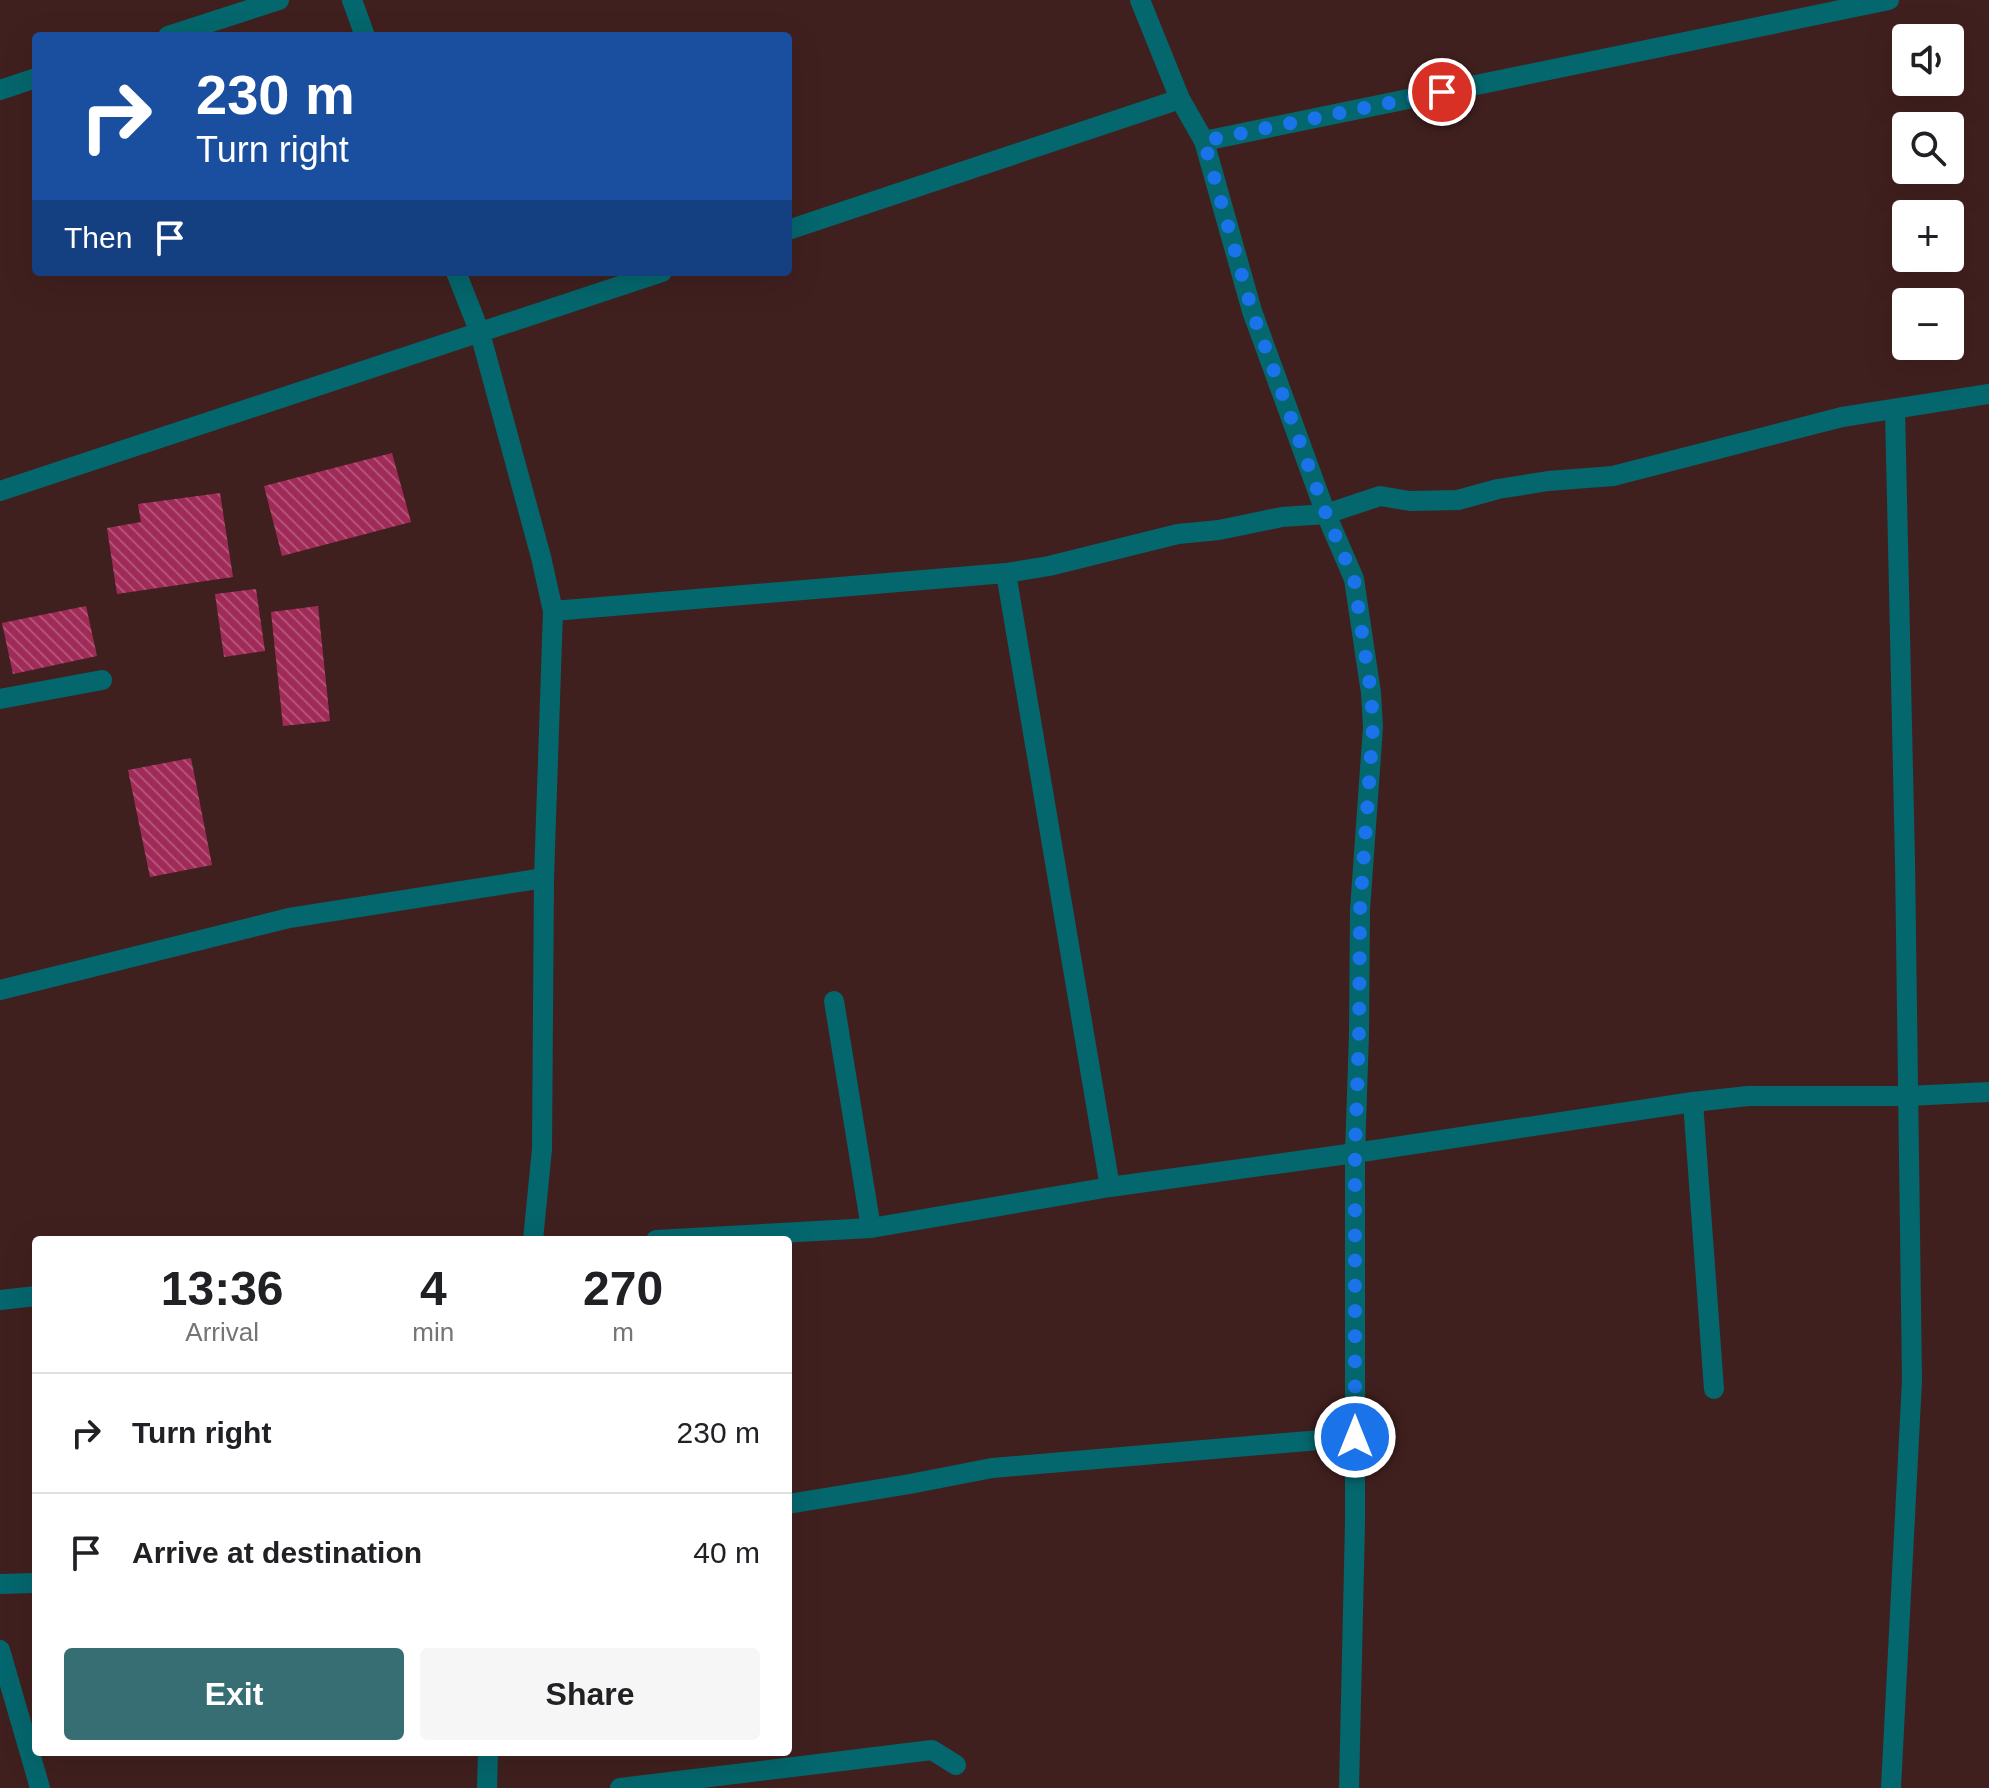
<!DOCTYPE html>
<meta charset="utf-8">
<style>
:root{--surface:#fff;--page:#f6f6f6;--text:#202124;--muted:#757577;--line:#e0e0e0;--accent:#366e74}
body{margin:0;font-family:Arial,sans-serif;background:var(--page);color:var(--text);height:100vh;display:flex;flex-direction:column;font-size:30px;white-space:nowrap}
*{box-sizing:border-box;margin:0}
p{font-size:26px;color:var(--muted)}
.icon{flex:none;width:44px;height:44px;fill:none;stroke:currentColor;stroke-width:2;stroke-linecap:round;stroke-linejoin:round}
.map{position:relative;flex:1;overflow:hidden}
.panel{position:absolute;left:32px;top:1236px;width:760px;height:520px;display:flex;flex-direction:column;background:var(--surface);border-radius:8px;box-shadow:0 8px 32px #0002}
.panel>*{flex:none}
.top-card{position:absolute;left:32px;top:32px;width:760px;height:244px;border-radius:8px;box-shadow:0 8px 32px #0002;background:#1a4fa0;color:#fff;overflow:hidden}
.fabs{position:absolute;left:1892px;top:24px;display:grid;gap:16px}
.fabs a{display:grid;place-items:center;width:72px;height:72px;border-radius:8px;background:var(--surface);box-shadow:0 8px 32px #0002;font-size:40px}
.pin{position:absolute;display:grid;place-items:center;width:68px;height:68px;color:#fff;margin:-34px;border:4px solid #fff;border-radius:50%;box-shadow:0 2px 8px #0007}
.me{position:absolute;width:88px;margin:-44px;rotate:0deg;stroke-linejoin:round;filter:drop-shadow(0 0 6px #0008)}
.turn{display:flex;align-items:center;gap:28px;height:168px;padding:0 32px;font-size:36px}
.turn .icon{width:104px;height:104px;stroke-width:2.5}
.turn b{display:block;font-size:56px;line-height:68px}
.then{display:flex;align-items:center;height:76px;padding:0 32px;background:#0003;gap:16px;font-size:30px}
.eta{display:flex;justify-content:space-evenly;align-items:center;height:136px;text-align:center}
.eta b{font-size:48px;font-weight:700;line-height:56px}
.primary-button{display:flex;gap:16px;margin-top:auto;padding:16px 32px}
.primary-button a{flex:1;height:92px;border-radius:8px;background:var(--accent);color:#fff;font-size:32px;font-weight:700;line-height:92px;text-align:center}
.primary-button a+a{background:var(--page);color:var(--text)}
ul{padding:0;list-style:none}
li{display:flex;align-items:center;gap:24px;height:120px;padding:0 32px;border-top:2px solid var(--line)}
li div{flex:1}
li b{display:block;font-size:30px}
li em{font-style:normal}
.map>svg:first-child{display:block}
</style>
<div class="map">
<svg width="1989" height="1788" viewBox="0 0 1989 1788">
<defs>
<pattern id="building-back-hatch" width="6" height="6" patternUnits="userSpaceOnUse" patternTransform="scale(2)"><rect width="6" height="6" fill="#a12b58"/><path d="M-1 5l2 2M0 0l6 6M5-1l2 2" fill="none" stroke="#b25276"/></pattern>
</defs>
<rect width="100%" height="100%" fill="#40201f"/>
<g fill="url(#building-back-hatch)">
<path d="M392,453L411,522L282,556L264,486Z"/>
<path d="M220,493L233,577L117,594L107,528L141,522L138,504Z"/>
<path d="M256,589L265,651L224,657L215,594Z"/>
<path d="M86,606L97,656L13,674L2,623Z"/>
<path d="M318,606L330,721L283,726L271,612Z"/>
<path d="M191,758L212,865L150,877L128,770Z"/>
</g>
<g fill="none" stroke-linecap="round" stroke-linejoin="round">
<g stroke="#04676d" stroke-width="20">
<path d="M352,0L365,36"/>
<path d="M1140,0L1180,99L1204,141L1252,311L1326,514L1354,579L1371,693L1373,727L1360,910L1359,1034L1355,1153V1523L1349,1788"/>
<path d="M168,36L279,0"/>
<path d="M0,90L36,78"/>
<path d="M1204,141L1889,0"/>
<path d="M788,230L1180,99"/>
<path d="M456,272L480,333L541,557L553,611L544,878L542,1149L533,1240"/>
<path d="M0,491L662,272"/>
<path d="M1006,573L1110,1187"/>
<path d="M553,611L1006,573L1049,566L1178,534L1219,530L1282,517L1326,514L1380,496L1410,501L1458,500L1498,489L1548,481L1613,476L1842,417L1989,394"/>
<path d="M0,699L102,680"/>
<path d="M0,990L289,918L544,878"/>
<path d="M834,1001L871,1228"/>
<path d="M1693,1102L1714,1389"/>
<path d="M656,1240L871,1228L1110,1187L1355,1153L1693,1102L1748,1096H1908L1989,1092"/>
<path d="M0,1300L36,1296"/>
<path d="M788,1504L910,1484L992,1468L1355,1437"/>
<path d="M0,1584L36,1583"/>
<path d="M0,1650L40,1788"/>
<path d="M487,1788L488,1752"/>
<path d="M620,1788L932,1750L956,1765"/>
<path d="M1891,1788L1912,1380L1905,861L1895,409"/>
</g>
</g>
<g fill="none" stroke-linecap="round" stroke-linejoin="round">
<path stroke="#1a73e8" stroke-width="14" stroke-dasharray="0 25.2" d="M1355,1437V1153L1359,1034L1360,910L1373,727L1371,693L1354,579L1326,514L1252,311L1204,141L1442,92"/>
</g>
</svg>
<div class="fabs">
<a><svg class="icon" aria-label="sound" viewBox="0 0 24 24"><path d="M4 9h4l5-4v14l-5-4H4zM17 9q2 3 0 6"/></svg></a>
<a><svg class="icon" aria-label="search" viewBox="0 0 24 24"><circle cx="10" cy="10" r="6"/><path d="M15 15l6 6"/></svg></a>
<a>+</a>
<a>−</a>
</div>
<div class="pin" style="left:1442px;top:92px;background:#d93025"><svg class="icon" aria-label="arrive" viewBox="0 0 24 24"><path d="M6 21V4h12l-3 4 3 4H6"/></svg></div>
<svg class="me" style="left:1355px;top:1437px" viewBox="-20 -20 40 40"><circle r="17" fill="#1a73e8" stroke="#fff" stroke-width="3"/><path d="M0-11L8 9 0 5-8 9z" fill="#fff"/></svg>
<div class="top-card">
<div class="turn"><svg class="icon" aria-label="right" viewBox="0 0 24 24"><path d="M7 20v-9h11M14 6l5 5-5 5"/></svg><div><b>230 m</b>Turn right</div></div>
<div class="then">Then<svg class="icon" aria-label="arrive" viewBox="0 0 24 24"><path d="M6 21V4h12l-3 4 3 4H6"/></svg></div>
</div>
<section class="panel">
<div class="eta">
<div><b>13:36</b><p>Arrival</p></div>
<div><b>4</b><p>min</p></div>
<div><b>270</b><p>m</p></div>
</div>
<ul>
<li><svg class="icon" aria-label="right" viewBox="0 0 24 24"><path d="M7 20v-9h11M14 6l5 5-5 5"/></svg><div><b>Turn right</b></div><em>230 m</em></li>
<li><svg class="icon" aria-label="arrive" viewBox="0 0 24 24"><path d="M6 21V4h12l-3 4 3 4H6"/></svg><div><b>Arrive at destination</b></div><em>40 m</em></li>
</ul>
<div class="primary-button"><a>Exit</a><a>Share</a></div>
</section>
</div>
